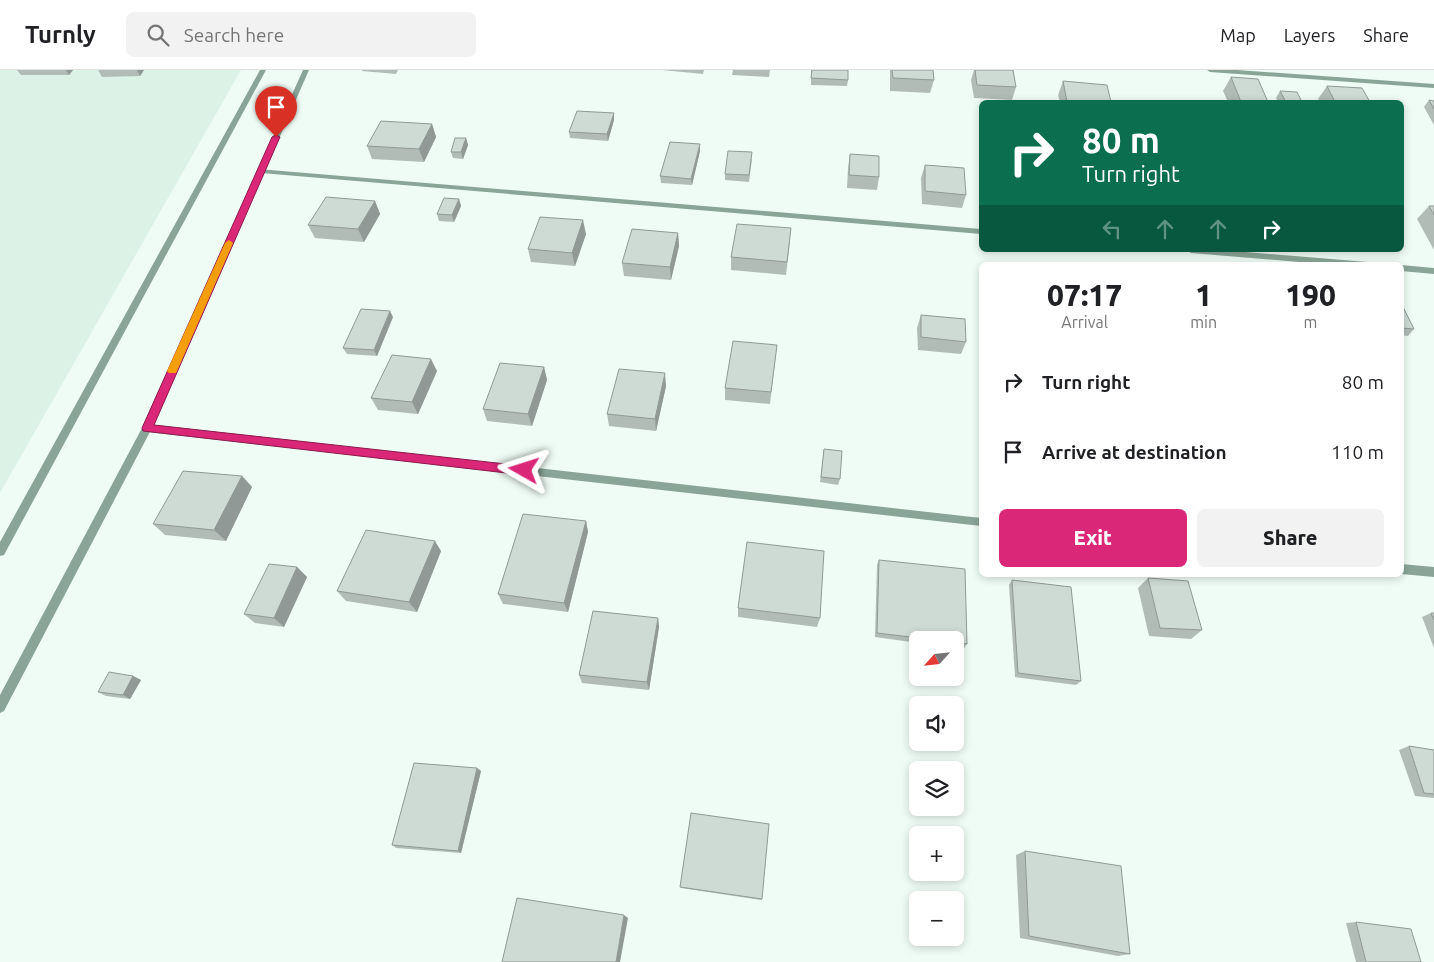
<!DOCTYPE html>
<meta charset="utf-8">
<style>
:root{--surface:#fff;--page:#f2f2f2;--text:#202124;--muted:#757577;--line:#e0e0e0;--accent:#db2777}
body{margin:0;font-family:Ubuntu,sans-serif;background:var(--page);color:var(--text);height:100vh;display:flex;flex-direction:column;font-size:19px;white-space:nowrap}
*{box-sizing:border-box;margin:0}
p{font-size:16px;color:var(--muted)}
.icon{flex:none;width:28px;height:28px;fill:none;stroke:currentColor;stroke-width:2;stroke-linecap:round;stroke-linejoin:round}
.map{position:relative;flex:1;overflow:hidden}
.details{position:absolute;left:979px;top:192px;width:425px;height:315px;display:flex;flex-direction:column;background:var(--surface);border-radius:8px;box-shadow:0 2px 8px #0003}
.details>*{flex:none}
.banner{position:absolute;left:979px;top:30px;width:425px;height:152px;border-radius:8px;box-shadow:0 2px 8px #0003;background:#0b6e4f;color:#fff;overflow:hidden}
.needle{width:32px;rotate:243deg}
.fabs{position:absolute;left:909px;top:561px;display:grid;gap:10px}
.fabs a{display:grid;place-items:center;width:55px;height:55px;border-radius:8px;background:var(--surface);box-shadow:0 2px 8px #0003;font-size:25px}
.pin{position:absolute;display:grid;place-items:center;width:42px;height:42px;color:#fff;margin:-51px -21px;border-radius:50% 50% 50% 0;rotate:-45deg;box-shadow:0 0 5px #0007}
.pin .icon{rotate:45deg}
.me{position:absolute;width:55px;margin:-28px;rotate:276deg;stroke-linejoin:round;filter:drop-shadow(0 0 4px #0008)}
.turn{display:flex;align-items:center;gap:18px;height:105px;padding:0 20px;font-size:22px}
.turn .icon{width:65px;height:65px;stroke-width:2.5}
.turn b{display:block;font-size:35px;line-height:42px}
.lanes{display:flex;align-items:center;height:48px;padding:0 20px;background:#0003;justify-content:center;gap:25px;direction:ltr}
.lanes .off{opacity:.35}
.eta{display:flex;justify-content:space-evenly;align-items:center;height:85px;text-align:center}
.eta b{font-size:30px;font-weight:800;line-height:35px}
.primary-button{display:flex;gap:10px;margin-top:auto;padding:10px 20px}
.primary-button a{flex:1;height:58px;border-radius:8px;background:var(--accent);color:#fff;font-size:20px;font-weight:800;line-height:58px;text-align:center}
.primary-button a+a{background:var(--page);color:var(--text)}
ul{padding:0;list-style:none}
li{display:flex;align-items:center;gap:15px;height:70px;padding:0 20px}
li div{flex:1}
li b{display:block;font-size:19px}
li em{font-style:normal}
header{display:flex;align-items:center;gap:30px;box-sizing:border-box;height:70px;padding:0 25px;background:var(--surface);border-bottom:1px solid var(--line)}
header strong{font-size:24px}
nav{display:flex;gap:28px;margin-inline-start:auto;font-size:18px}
.search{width:350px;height:45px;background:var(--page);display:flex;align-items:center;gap:12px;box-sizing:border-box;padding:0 18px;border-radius:8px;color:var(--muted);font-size:19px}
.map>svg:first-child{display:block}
</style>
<header>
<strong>Turnly</strong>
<div class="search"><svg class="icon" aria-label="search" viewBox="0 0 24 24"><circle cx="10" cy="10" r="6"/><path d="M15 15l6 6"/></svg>Search here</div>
<nav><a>Map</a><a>Layers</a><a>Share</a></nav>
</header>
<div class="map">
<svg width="1434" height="892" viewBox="0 0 1434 892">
<rect width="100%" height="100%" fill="#effcf5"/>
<path fill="#ddf2e7" d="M0,0H241L0,423Z"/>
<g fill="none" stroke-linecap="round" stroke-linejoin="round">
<g fill="#8aa598" fill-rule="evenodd">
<path d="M1207,0H1237L1434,14V18L1210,2Z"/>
<path d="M258,99L981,159V164L261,103H258Z"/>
<path d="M1187,180H1222L1367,192L1371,195H1335L1191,183Z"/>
<path d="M1401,195L1434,198V204L1401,201Z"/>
<path d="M147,354L981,448V456L147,362L142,358Z"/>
<path d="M1401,494L1434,497V507L1401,504Z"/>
</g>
<g fill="#8aa598" fill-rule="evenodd">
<path d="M260,0H266L4,485L0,486V472Z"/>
<path d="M303,0H309L152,358L4,641L0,643V625L142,358Z"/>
</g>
</g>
<g fill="#b1bcb7">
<path d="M17,0H73L69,5H21Z"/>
<path d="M98,0H144L140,6L102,7Z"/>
<path d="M362,0H398L396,4L362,1Z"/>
<path d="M662,0H704L703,4Z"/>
<path d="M733,0H770L769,7L732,5Z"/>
<path d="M811,0L848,10L847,16L811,15Z"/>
<path d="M890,0H933L934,10L930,23L890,21Z"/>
<path d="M974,0H1013L1016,17L1012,30L974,28L971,10Z"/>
<path d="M1231,7L1268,32H1228L1223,21Z"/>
<path d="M1063,11L1111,32H1060L1058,25Z"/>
<path d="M1327,16L1370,32H1320L1318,29Z"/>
<path d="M1280,21L1302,32H1278L1276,28Z"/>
<path d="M1429,30L1434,31V55L1424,37Z"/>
<path d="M614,43V50L608,71L570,68L569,62Z"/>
<path d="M432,54L436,67L424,92L372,89L367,76Z"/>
<path d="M466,68L468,75L463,89L453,88L451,82Z"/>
<path d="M700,74V81L692,115L661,113L660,106Z"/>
<path d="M850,84L879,107L877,120L847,118L848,98Z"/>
<path d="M752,89L749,112L725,110V104Z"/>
<path d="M925,95L966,125L962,138L922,134L921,108Z"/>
<path d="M459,129L461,136L454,152L439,151L437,144Z"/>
<path d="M375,131L380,144L364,172L315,168L308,155Z"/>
<path d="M1429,136H1434V180L1417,149Z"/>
<path d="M678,163L679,176L671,210L624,206L622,193Z"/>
<path d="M586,164L575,196L531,192L528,179Z"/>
<path d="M790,172L786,205L731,200V187Z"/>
<path d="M1401,233L1414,259L1408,266L1401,265Z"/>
<path d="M921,245L966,272L961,284L918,280L917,258Z"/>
<path d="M393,247L377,286L347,284L343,278Z"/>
<path d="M777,275L770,334L725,330V318Z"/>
<path d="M544,297L547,310L532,356L487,351L483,339Z"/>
<path d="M437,301L418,344L378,340L371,328Z"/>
<path d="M666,316L656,361L609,356L607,344Z"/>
<path d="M824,379L840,409L838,415L820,412Z"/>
<path d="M242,406L252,417L226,471L165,465L153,454Z"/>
<path d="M586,451L588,462L568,542L503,534L498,524Z"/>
<path d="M441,481L417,542L346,531L337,521Z"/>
<path d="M879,490L967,574L964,578L955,577V570H918V573L875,567L877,495Z"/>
<path d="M297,497L307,507L284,557L255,553L244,544Z"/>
<path d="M1148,508L1202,560L1191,569L1149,566L1138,518Z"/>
<path d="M1012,510L1081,611L1076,615L1015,607L1009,515Z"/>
<path d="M738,538L820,548L817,557L738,547Z"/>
<path d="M1431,543H1434V578L1422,547Z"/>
<path d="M658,548L659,557L649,620L582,613L579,605Z"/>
<path d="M133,606L141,610L130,629L106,626L98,622Z"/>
<path d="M1409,676L1434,680V728L1415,726L1399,680Z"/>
<path d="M477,698L481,701L461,783L396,778L392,775Z"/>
<path d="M1025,781L1130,884L1118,886L1020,868L1016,785Z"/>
<path d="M680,817L762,829L761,830L681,818Z"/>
<path d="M1356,852L1421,892H1356L1346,853Z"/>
</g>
<g fill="#909995">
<path d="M66,0H73L69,5Z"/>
<path d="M137,0H144L140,6Z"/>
<path d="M614,43V50L608,71L607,64Z"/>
<path d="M432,54L436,67L424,92L419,79Z"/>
<path d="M466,68L468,75L463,89L461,82Z"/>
<path d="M700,74V81L692,115L691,109Z"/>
<path d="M459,129L461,136L454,152L452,145Z"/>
<path d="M375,131L380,144L364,172L358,159Z"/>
<path d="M583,150L586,164L575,196L572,183Z"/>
<path d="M678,163L679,176L671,210L670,197Z"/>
<path d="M390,241L393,247L377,286L374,280Z"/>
<path d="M431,289L437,301L418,344L412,332Z"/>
<path d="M544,297L547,310L532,356L528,344Z"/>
<path d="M665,303L666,316L656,361L655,349Z"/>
<path d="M242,406L252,417L226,471L214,460Z"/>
<path d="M586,451L588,462L568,542L564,533Z"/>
<path d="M435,471L441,481L417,542L409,532Z"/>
<path d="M297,497L307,507L284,557L274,548Z"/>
<path d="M658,548L659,557L649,620L647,612Z"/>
<path d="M133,606L141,610L130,629L123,625Z"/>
<path d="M477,698L481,701L461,783L458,781Z"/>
<path d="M624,845L628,848L620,892H616Z"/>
</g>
<g fill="#cedbd5" stroke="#909995">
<path d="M812,0H848V10L811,8Z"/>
<path d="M892,0H933L934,10L893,8Z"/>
<path d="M975,0H1013L1016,17L977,15Z"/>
<path d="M1231,7L1258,9L1268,32H1241Z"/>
<path d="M1063,11L1107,15L1111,32H1067Z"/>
<path d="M1327,16L1362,18L1370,32H1335Z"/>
<path d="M1280,21L1297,22L1302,32H1286Z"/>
<path d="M1429,30L1434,31V39Z"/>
<path d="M577,41L614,43L607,64L569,62Z"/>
<path d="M381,51L432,54L419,79L367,76Z"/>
<path d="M455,68H466L461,82H451Z"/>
<path d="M670,72L700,74L691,109L660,106Z"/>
<path d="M728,81L752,82L749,105L725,104Z"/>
<path d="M850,84L879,86V107L849,105Z"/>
<path d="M925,95L964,98L966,125L925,121Z"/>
<path d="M326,127L375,131L358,159L308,155Z"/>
<path d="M444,128L459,129L452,145L437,144Z"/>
<path d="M1429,136H1434V145Z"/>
<path d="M540,147L583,150L572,183L528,179Z"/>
<path d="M737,154L791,158L787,192L731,187Z"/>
<path d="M632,159L678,163L670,197L622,193Z"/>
<path d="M1401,233L1414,259L1401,258Z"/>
<path d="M361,239L390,241L374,280L343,278Z"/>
<path d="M921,245L965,249L966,272L921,267Z"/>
<path d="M733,271L777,275L771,322L725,318Z"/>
<path d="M392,285L431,289L412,332L371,328Z"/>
<path d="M500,293L544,297L528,344L483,339Z"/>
<path d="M619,299L665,303L655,349L607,344Z"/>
<path d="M824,379L842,381L840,409L821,407Z"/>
<path d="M183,401L242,406L214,460L153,454Z"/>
<path d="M523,444L586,451L564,533L498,524Z"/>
<path d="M366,460L435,471L409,532L337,521Z"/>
<path d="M747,472L824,481L820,548L738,538Z"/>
<path d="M879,490L965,499L967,574L955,572V570H936L877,563Z"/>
<path d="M269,494L297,497L274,548L244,544Z"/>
<path d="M1148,508L1188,511L1202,560L1160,558Z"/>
<path d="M1012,510L1071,517L1081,611L1018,603Z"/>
<path d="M593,541L658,548L647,612L579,605Z"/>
<path d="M1431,543H1434V550Z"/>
<path d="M109,602L133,606L123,625L98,622Z"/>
<path d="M1409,676L1434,680V724L1424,723Z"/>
<path d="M414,693L477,698L458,781L392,775Z"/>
<path d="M691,743L769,754L762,829L680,817Z"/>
<path d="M1025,781L1121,796L1130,884L1029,866Z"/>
<path d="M517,828L624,845L616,892H502Z"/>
<path d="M1356,852L1411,859L1421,892H1366Z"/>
</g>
<path fill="#db2777" stroke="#8e194d" d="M276,65L280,67L154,355L524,396L530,400L528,403L524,405L143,361L142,358L272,67Z"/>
<path fill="#f59e0b" d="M229,170L233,173L177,301L176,303H169L167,301L225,173Z"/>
</svg>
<div class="fabs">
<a><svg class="needle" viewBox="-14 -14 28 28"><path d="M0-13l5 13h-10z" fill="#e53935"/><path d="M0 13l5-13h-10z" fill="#757577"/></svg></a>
<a><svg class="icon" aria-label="sound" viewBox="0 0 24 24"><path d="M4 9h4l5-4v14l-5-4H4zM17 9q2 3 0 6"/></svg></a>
<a><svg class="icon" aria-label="layers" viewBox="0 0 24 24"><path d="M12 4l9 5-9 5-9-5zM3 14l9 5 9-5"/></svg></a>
<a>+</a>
<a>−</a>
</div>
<div class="pin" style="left:276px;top:67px;background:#d93025"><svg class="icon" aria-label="arrive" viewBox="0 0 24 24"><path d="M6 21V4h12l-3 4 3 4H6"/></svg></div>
<svg class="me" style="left:524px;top:400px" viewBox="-20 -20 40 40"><path d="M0-17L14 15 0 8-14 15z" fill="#db2777" stroke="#fff" stroke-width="4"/></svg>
<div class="banner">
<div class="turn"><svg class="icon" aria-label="right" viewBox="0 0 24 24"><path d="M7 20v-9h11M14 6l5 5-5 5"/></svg><div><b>80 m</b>Turn right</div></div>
<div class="lanes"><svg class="icon off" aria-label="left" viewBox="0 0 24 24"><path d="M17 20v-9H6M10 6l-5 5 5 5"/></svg><svg class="icon off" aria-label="ahead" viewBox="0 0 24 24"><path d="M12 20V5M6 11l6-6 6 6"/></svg><svg class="icon off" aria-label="ahead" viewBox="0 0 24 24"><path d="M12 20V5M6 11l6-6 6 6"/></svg><svg class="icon" aria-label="right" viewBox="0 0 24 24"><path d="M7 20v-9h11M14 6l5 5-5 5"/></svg></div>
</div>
<section class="details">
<div class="eta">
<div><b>07:17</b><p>Arrival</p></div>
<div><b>1</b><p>min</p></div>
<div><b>190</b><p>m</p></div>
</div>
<ul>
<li><svg class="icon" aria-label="right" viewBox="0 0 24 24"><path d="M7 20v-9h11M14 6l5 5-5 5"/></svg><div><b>Turn right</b></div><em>80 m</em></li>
<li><svg class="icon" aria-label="arrive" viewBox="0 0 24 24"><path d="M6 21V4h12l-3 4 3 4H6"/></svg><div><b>Arrive at destination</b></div><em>110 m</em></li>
</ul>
<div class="primary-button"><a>Exit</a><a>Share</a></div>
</section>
</div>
